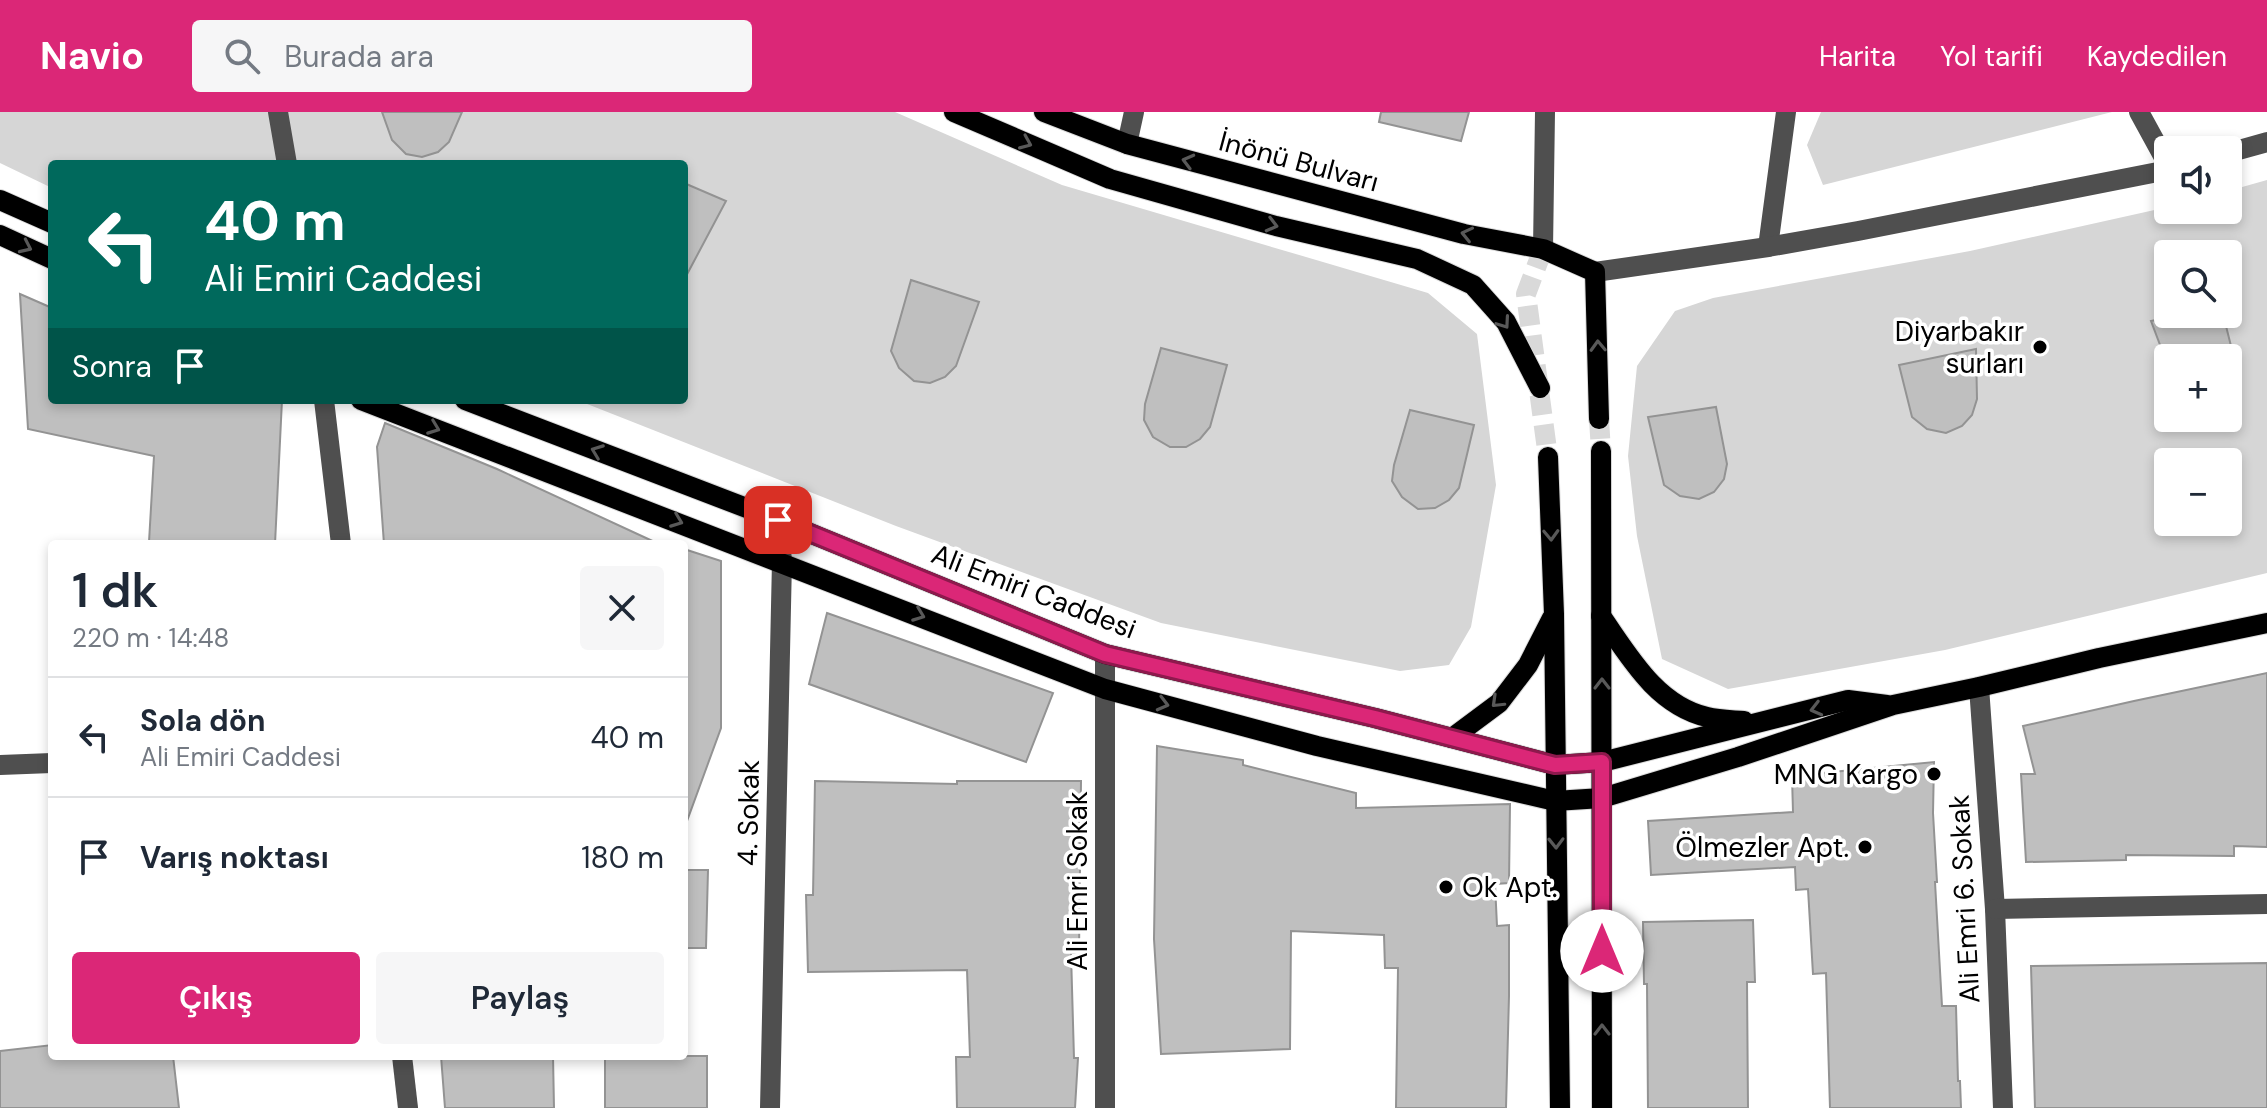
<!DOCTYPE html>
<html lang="tr">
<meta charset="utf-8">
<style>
:root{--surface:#fff;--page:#f6f6f7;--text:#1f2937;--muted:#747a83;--line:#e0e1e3;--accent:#db2777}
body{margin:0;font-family:"DM Sans",sans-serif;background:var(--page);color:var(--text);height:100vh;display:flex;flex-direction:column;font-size:30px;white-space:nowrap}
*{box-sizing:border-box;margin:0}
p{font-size:26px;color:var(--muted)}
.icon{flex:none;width:44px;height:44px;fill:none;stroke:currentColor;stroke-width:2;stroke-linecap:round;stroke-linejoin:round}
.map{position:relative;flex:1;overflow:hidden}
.panel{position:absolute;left:48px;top:428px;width:640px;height:520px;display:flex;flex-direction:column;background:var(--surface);border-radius:8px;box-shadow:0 4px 12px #0003}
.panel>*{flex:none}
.top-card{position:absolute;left:48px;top:48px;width:640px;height:244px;border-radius:8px;box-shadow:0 4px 12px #0003;background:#00695c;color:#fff;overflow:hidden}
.fabs{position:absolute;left:2154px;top:24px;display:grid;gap:16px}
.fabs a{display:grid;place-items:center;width:88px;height:88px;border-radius:8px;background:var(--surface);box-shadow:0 4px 12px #0003;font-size:40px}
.pin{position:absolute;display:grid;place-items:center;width:68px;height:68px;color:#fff;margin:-34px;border-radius:16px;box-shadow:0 4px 12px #0006}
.me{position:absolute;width:88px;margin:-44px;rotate:0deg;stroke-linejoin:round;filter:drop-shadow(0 0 6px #0008)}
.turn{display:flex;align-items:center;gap:28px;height:168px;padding:0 24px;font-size:36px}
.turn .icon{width:104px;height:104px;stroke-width:2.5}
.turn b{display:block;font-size:56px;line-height:68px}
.then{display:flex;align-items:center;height:76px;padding:0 24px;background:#0003;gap:16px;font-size:30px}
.round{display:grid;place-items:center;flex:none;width:84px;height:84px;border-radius:8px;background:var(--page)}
.overview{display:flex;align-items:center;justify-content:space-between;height:136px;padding:0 24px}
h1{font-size:48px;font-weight:600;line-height:60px}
.primary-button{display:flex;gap:16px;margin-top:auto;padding:16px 24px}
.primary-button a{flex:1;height:92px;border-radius:8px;background:var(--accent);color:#fff;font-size:32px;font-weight:600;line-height:92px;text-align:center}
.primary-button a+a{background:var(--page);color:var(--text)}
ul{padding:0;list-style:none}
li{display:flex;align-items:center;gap:24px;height:120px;padding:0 24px;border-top:2px solid var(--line)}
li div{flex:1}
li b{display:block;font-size:30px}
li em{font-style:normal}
header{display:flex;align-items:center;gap:48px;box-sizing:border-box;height:112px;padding:0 40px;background:var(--accent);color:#fff}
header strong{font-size:38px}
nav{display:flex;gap:44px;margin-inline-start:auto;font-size:28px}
.search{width:560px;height:72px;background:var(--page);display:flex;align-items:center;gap:20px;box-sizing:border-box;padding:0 28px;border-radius:8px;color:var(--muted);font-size:30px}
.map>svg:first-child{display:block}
</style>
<header>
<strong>Navio</strong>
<div class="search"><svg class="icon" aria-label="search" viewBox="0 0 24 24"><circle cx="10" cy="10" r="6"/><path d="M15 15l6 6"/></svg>Burada ara</div>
<nav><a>Harita</a><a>Yol tarifi</a><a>Kaydedilen</a></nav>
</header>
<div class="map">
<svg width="2267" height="996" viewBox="0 0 2267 996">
<rect width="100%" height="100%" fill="#fff"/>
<g fill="#d6d6d6" fill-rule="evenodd">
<path d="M0,0H895L1062,73L1428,181L1477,222L1496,373L1471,515L1449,553L1400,559L1161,511L896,414L577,288H684V52H52V76L0,51Z"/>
<path d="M1821,0H2112L1823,73L1807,33Z"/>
<path d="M2267,68V461L1945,538L1728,577L1662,547L1637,424L1628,344L1637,254L1675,199L1713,186L1970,139L2168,95V98H2228V79ZM2168,142H2228V202H2168ZM2168,246H2228V306H2168ZM2168,350H2228V410H2168Z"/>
</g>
<g fill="#bfbfbf" stroke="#939393" stroke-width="2">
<path d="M382,0H462L449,30L438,40L422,45L406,42L392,28Z"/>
<path d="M1381,0H1469L1461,29L1379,10Z"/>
<path d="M684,71L726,89L684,168Z"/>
<path d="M911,168L979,190L956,254L945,265L930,271L914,269L899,256L891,239Z"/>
<path d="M20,182L52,196V288H282L275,432H170L149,430L154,344L28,317Z"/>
<path d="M2184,202H2223L2231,234L2229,246H2165L2151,209Z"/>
<path d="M1161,236L1227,253L1210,315L1200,327L1186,335H1170L1153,325L1144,308L1145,292Z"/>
<path d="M1976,237L1977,287L1972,303L1962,314L1946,321L1927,317L1912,305L1899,253Z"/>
<path d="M1716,295L1727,352L1724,367L1714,380L1699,387L1680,384L1664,373L1648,305Z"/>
<path d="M1410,298L1474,313L1459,376L1449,388L1435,396L1418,397L1402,385L1392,369L1394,353Z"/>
<path d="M385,311L497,357L659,432H384L377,335Z"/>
<path d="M684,437L721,449V616L687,709L684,708Z"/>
<path d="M827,501L1053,581L1026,650L809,572Z"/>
<path d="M2267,561V735L2234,734V744L2126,743V748L2026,750L2021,662H2035L2023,614L2134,589Z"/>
<path d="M1157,634L1243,648V653L1356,681V696L1510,692L1509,771L1495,772L1497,814L1509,813V884L1506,996H1396L1398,856H1385L1384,823L1291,819L1290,937L1161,942L1154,827Z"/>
<path d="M1934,650L1933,701L1937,770H1935L1942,894H1956L1958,969H1960L1961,996H1830L1826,861L1813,862L1808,777L1796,778L1795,755L1651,763L1648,709L1793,700L1792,664Z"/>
<path d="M815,669L957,672V669H1081L1079,841H1071L1074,946H1078L1075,996H957L956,945H970L967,858L808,860L806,783H813Z"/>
<path d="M684,758H708L706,836H684Z"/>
<path d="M1753,808L1755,870H1747L1748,996H1648L1647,872H1644L1643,810Z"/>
<path d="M2267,851V996H2035L2031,854Z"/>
<path d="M52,933V944H173L179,996H0V939Z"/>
<path d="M441,944H553L554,996H445Z"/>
<rect x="605" y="944" width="102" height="52"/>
</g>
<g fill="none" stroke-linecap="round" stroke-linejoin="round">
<g stroke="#d9d9d9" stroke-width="20" stroke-dasharray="20 10" stroke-linecap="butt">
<path d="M1543,137L1526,182L1548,345"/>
<path d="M1599,307L1601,339"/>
</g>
<defs>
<g id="major">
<path d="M954,0L1110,67L1276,114L1417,147L1473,173L1506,210L1540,276"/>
<path d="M1044,0L1127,32L1464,122L1543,137L1595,160L1599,307"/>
<path d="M0,88L52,111"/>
<path d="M0,123L52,147"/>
<path d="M361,288L1105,577L1317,634L1555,689L1602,686L1738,645L1893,593L1979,575L2099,546L2267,511"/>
<path d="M465,288L778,408L1105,542L1375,606L1555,653L1602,650L1848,588L1887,593"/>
<path d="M1601,339L1602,996"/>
<path d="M1548,345L1554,502L1560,996"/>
<path d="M1601,504C1629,544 1656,593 1707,605C1719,608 1732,608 1744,609"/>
<path d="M1452,626L1499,591L1528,553L1552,506"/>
</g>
</defs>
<use href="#major" stroke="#dbdbdb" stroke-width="22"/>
<g stroke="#4f4f4f" stroke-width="20">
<path d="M278,0L287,52"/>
<path d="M2139,0L2168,53"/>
<path d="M1127,32L1134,0"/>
<path d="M2228,41L2267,30"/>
<path d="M1768,135L1786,0"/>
<path d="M1543,137L1545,0"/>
<path d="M1595,160L1768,135L1858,119L2168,58"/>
<path d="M324,288L341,432"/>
<path d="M1105,542V996"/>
<path d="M1979,575L1995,797L2003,996"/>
<path d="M0,653L52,651"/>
<path d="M1995,797L2267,792"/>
<path d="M402,944L408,996"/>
<path d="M770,996L782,449L778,408"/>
</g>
<use href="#major" stroke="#000" stroke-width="20"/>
</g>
<defs><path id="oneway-chevron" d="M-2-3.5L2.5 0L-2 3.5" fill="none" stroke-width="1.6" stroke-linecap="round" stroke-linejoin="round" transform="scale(2)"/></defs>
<g stroke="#595959">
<use href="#oneway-chevron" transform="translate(1026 31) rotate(23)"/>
<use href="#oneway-chevron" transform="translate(1188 49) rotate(-165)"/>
<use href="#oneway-chevron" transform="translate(1272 113) rotate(15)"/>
<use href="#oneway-chevron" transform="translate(1467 122) rotate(-167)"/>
<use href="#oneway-chevron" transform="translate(26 135) rotate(25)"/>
<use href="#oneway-chevron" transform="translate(1504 211) rotate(55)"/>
<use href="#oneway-chevron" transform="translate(1598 234) rotate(-92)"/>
<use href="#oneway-chevron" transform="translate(434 316) rotate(21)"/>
<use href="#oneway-chevron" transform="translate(597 339) rotate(-159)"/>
<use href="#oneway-chevron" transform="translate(677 409) rotate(21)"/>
<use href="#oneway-chevron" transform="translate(1551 423) rotate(88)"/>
<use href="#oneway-chevron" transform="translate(919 503) rotate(21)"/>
<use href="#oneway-chevron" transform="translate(1602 572) rotate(-90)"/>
<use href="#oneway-chevron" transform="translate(1497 590) rotate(136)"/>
<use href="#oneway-chevron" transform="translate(1163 592) rotate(15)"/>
<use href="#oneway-chevron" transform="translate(1816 597) rotate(166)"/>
<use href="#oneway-chevron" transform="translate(1556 731) rotate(89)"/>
<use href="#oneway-chevron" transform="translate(1602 918) rotate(-90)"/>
</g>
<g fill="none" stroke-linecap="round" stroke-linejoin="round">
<defs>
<path id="route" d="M778,408L1105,542L1375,606L1555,653L1602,650V839"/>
</defs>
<use href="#route" stroke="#8e194d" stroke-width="20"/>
<use href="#route" stroke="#db2777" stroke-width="14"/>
</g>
<g fill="#000" stroke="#fff" stroke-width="3">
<circle cx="2040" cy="235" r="8"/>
<circle cx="1934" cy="662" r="8"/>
<circle cx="1865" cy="735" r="8"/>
<circle cx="1446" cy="775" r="8"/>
</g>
<g text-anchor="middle" stroke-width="7" stroke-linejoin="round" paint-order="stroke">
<g font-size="28" fill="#000" stroke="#fff">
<text transform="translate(1299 49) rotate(15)" y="10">İnönü Bulvarı</text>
<text transform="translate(1034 479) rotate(21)" y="10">Ali Emiri Caddesi</text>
<text transform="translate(748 701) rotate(-89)" y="10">4. Sokak</text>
<text transform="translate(1077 769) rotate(-90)" y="10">Ali Emri Sokak</text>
<text transform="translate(1964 787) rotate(-93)" y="10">Ali Emri 6. Sokak</text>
</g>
<g font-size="28" fill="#000" stroke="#fff" text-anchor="end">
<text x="2024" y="229">Diyarbakır<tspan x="2024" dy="32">surları</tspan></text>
<text x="1918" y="672">MNG Kargo</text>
<text x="1849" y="745">Ölmezler Apt.</text>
<text x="1462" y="785" text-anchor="start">Ok Apt.</text>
</g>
</g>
</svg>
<div class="fabs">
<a><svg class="icon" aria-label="sound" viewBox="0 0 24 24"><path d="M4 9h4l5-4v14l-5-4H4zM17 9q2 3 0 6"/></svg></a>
<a><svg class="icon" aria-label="search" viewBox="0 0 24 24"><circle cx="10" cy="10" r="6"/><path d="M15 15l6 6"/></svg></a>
<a>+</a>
<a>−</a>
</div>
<div class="pin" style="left:778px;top:408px;background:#d93025"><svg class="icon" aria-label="arrive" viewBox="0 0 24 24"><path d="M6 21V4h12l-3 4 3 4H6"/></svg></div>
<svg class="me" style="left:1602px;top:839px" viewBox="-20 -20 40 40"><circle r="19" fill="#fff"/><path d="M0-13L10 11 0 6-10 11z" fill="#db2777"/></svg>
<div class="top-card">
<div class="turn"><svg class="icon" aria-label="left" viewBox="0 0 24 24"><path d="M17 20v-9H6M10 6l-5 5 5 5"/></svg><div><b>40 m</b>Ali Emiri Caddesi</div></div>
<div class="then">Sonra<svg class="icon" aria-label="arrive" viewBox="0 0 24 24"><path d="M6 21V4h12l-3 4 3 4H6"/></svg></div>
</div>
<section class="panel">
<div class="overview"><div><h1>1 dk</h1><p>220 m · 14:48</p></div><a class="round"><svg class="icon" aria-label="close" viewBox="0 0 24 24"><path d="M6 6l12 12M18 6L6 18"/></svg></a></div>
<ul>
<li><svg class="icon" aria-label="left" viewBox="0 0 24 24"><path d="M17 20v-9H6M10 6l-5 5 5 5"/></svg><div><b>Sola dön</b><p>Ali Emiri Caddesi</p></div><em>40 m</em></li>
<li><svg class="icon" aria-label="arrive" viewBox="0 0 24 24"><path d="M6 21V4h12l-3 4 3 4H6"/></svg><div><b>Varış noktası</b></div><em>180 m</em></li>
</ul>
<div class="primary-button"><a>Çıkış</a><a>Paylaş</a></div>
</section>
</div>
